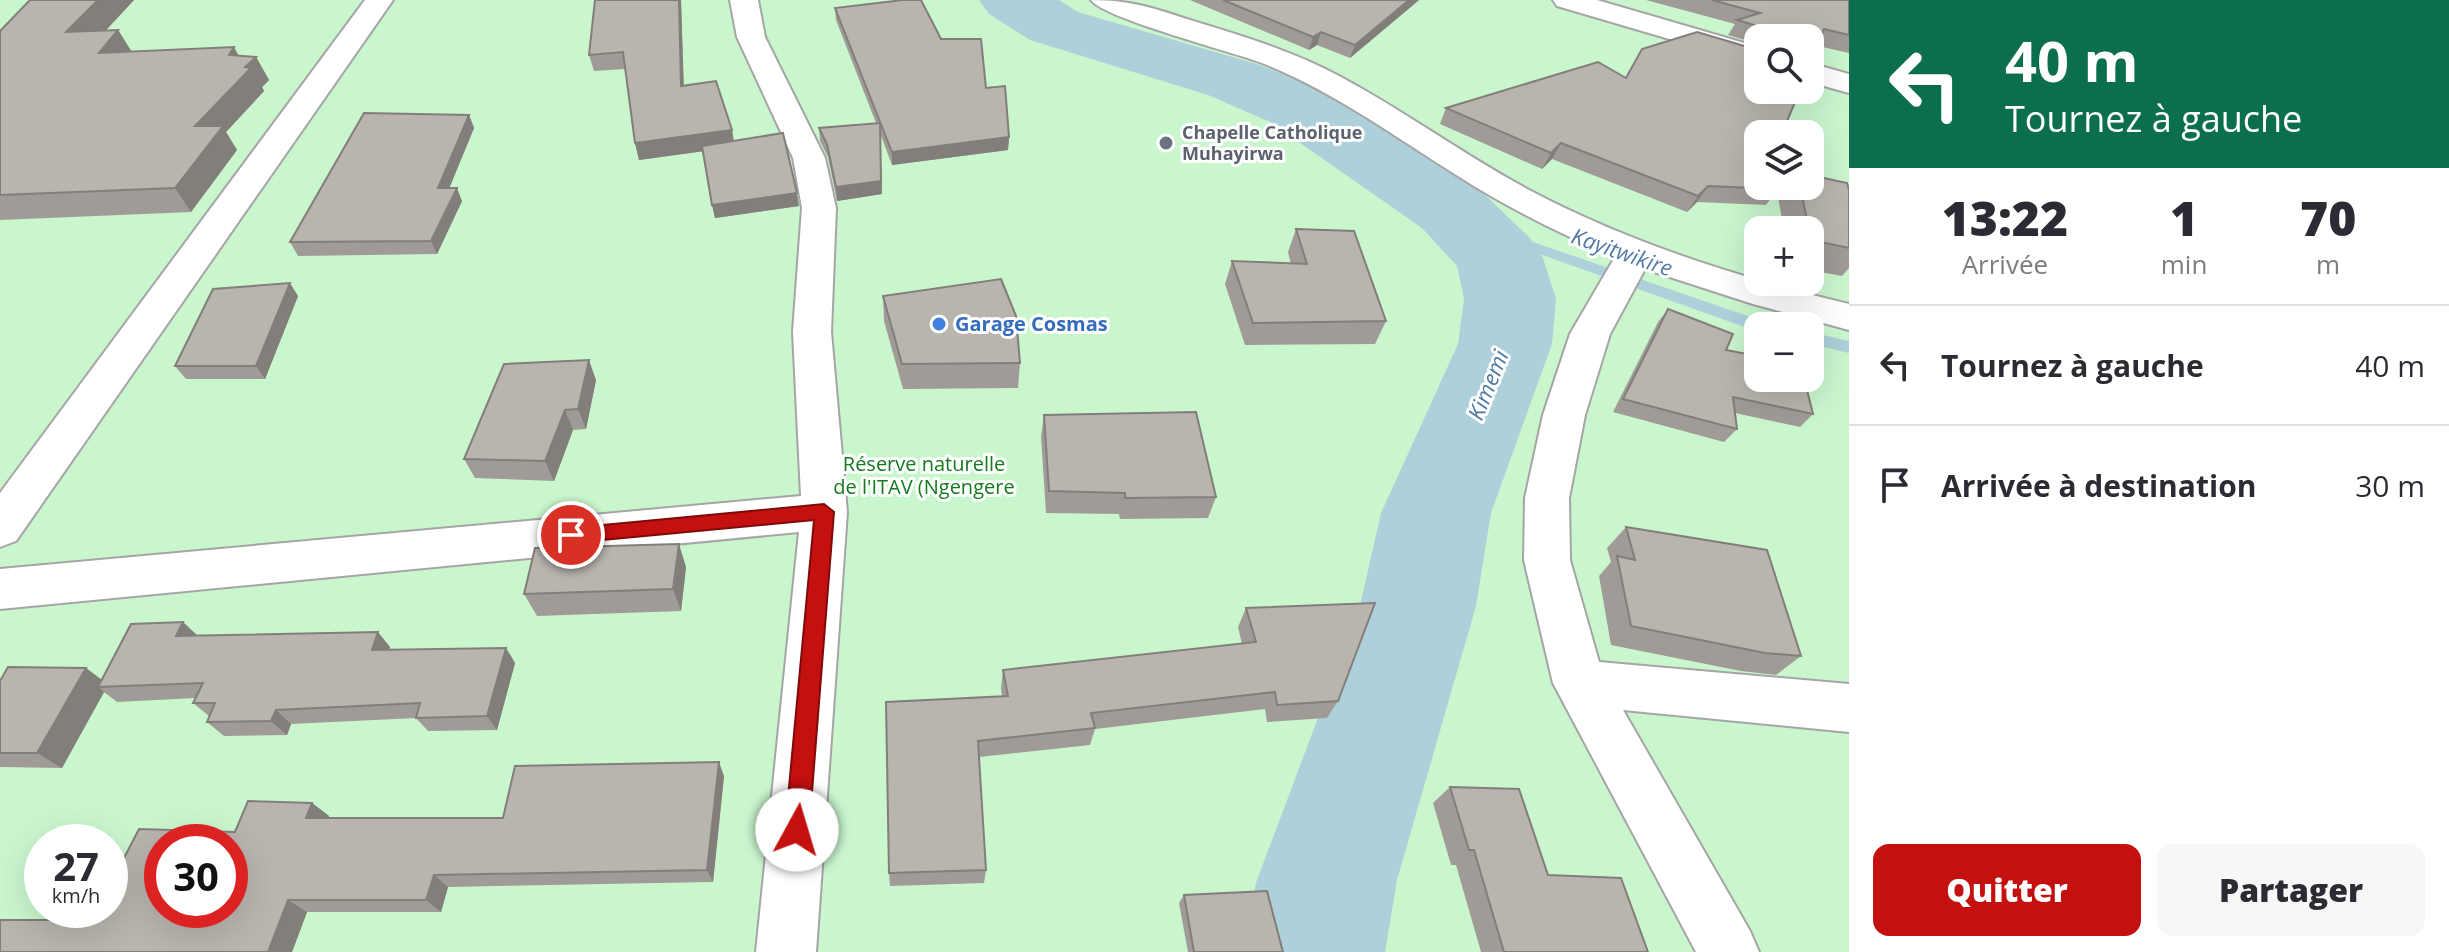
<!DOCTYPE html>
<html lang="fr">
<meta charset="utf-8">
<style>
:root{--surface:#fff;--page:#f7f7f7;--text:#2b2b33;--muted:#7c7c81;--line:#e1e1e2;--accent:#c4100f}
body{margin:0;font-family:"Open Sans",sans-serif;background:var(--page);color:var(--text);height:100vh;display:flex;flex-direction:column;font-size:30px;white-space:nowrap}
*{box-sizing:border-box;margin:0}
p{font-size:26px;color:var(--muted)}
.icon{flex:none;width:44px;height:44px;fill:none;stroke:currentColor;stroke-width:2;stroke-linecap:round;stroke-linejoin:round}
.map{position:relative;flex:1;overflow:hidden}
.drawer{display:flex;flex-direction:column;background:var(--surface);width:600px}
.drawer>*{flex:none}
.banner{background:#0b6e4f;color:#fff;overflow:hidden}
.controls{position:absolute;left:1744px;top:24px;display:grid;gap:16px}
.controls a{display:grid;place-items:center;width:80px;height:80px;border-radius:16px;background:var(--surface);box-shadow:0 8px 32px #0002;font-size:40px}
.speed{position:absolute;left:24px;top:824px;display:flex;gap:16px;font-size:40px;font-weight:700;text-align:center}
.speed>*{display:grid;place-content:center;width:104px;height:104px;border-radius:50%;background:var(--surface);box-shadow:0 8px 32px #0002;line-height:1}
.speed small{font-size:20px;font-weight:400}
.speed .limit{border:12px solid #d22;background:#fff;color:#111}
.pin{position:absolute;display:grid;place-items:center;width:68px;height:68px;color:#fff;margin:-34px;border:4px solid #fff;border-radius:50%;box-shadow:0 2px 8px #0007}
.me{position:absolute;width:88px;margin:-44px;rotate:6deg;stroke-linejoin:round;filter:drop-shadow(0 0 6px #0008)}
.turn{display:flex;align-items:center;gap:28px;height:168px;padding:0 24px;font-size:36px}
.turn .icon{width:104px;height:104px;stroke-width:2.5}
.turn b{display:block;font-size:56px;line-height:68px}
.eta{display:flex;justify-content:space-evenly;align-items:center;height:136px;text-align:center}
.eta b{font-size:48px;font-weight:800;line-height:56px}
.cta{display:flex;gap:16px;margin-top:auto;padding:16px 24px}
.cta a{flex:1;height:92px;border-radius:16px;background:var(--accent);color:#fff;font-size:32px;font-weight:800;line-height:92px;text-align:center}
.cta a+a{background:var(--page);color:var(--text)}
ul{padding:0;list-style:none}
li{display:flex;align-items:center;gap:24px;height:120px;padding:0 24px;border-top:2px solid var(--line)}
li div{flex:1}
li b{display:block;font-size:30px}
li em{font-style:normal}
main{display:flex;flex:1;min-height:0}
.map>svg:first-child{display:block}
</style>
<main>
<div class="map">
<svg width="1849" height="952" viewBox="0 0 1849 952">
<rect width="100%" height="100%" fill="#f1eee9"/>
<path fill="#caf6ce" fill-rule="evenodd" d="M0,0H1849V952H0ZM1758,38H1810V90H1758ZM1758,134H1810V186H1758ZM1758,230H1810V282H1758ZM1758,326H1810V378H1758ZM42,842H110V910H42ZM162,842H230V910H162Z"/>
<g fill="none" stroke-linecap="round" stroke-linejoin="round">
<g fill="#add0db" fill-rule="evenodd">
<path d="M1469,220L1765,322L1767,326H1758V331L1753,330L1464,227L1462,224Z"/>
<path d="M1810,332L1849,341V353L1810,344Z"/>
</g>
<path fill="#add0db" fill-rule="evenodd" d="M979,0H1059L1078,12L1260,65L1322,90L1482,192L1530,238L1543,258L1556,299L1552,344L1491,513L1476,606L1397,880L1385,952H1239L1257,880L1360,606L1381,513L1458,344L1464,299L1457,266L1422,228L1270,122L1208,95L1030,40L989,14Z"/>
<defs>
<g id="minor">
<path d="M365,0H393L16,541L0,547V493Z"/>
<path d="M730,0H758L765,37L825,158L836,208L831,332L847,512L816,952H756L799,532L0,609V569L801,496L793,332L802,208L793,158L737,37Z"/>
<path d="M1091,0C1137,0 1160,11 1203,24C1249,38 1296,53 1339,76C1405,111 1465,156 1531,191C1632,244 1740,278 1849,304V330L1753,304L1645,269L1610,334L1585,415L1569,498L1570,560L1599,662L1849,684V732L1623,710L1750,931L1759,952H1696L1553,683L1524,560L1525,498L1543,415L1570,334L1615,257C1561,234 1508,208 1458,176C1394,136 1333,91 1262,63C1233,52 1103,18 1091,0Z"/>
<path d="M1553,0H1597L1758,47V65L1557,6Z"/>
<path d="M1810,63L1849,74V93L1810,82Z"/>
</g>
</defs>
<use href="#minor" stroke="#a5a5a5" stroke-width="4"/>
<use href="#minor" fill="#fff" fill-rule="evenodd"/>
</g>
<g fill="#a09b96">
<path d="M30,0H134L105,31L118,30L132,52L234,47L238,56L256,57L269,80L262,87L264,91L226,132L237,150L191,212L0,220V31Z"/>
<path d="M595,0H681L684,86L734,141L799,206L715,218L702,151L639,160L635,143L625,69L594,71L589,55Z"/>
<path d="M1190,0H1419L1350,58L1317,45L1309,50Z"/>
<path d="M1646,0H1849V53L1818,46L1810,38H1758V44L1728,35L1735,24Z"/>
<path d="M835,8L941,39L986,88L1009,137L1008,150L892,165L880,133L882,194L837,201L828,157L820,141L819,128L876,123L836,20Z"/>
<path d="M1626,78L1785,126L1780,186L1766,205L1697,202L1687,212L1552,159L1542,169L1440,124L1446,108Z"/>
<path d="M469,115L474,128L449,188L462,201L437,254L298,256L290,242Z"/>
<path d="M1787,186H1810L1849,190V268L1842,276L1810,270V230H1784L1778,197Z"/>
<path d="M1296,229L1386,321L1375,344L1245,345L1225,284L1232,261L1291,264L1288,252Z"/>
<path d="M298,296L265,379H186L175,366Z"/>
<path d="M883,296L1020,363L1018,388L903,389L884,321Z"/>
<path d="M1668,309L1813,414L1800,427L1735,413L1737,429L1724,442L1613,412L1658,322Z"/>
<path d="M596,380L586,429L573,430L554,481L475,478L464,459Z"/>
<path d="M1044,415L1216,497L1208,518L1120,519L1119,514L1046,513L1041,437Z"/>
<path d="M1626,527L1801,656L1776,675L1741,671L1611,645L1599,576L1611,562L1607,548Z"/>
<path d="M686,567L681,611L537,616L524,594Z"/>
<path d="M1246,608L1338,701L1327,718L1267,722L1265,709L1095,729L1090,745L979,757L986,870L984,883L890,886L889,873L1002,696L1001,688L1003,670L1242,644L1238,627Z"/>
<path d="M183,622L197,636L390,647L389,650L506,648L515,663L497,730L428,731L416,718L291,724L287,735L224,736L207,722L209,716L193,703L196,698L117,702L104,692L62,768L0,767V681L86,668L102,680Z"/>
<path d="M724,776L713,882L448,887L441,912H307L292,952H0L92,920L235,832L312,803L329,816V818H503Z"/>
<path d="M1450,787L1548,875L1648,952H1481L1456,865H1451L1433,803Z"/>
<path d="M1184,895L1282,952H1188L1179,903Z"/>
</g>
<g fill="#827e7a">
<path d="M98,0H134L82,56L66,32Z"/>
<path d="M679,0H681L684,103L681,86Z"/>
<path d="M1409,0H1419L1350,58L1355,45Z"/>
<path d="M118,30L133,54L99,53Z"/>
<path d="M1321,32L1317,45L1309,50L1313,37Z"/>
<path d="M234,47L247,71L245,67L256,57L269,80L262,87L264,91L226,132L237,150L191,212L175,188L195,126Z"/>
<path d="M469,115L474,128L444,201L438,188Z"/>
<path d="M880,123L882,194L837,201L836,187Z"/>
<path d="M732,130L735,147L639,160L635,143Z"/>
<path d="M1009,137L1008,150L892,165V152Z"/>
<path d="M1561,143L1552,159L1542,169L1551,153Z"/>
<path d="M1708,186L1697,202L1687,212L1698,196Z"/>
<path d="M457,188L462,201L437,254L431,241Z"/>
<path d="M797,193L799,206L715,218L712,205Z"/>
<path d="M290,283L298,296L265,379L256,366Z"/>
<path d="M589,360L596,380L586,429L578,409Z"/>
<path d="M565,410L573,430L554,481L545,461Z"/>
<path d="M679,544L686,567L681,611L673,589Z"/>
<path d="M183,622L199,637L176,636Z"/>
<path d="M378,632L390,647L384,665L372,650Z"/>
<path d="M506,648L515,663L497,730L487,716Z"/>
<path d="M86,668L108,685L98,687L104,692L62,768L37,753Z"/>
<path d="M276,710L291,724L287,735L271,721Z"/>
<path d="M719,762L724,776L713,882L707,870Z"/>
<path d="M312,803L329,816L323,831L306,818Z"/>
<path d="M434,875L448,887L441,912L426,900Z"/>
<path d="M288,900L307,912L292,952H268Z"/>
</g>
<g fill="#bab4ae" stroke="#827e7a" stroke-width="2" fill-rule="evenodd">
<path d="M30,0H98L66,32L118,30L99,53L234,47L229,55L256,57L245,67L251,68L195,126H223L175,188L0,195V31Z"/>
<path d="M595,0H679L681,86L716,81L732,130L635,143L623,52L589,55Z"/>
<path d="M903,0H921L941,39H981L986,88L1005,86L1009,137L892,152L835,8Z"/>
<path d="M1223,0H1409L1355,45L1321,32L1313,37Z"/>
<path d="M1712,0H1849V35L1824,29L1810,65V38H1771V30L1737,20L1760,13Z"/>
<path d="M1697,32L1758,50V90H1800L1785,126L1808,134H1758V186H1780L1778,189L1708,186L1698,196L1561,143L1551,153L1446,108L1598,62L1626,78L1642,49Z"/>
<path d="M364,113L469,115L438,188H457L431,241L290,242Z"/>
<path d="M880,123L881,181L836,187L827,144L819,128Z"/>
<path d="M783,133L797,193L712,205L702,146Z"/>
<path d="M1810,175L1847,183L1849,190V248L1811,240L1810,230H1809L1800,186H1810Z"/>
<path d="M1296,229L1354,231L1386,321L1253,323L1232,261L1307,264Z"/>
<path d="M1001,279L1016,316L1020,363L902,364L883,296Z"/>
<path d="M290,283L256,366H175L213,289Z"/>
<path d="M1668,309L1733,334L1726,350L1758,356V378H1804L1813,414L1733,397L1737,429L1623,399Z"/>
<path d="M589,360L578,409L565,410L545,461L464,459L504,364Z"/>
<path d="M1196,412L1216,497L1125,498V493L1049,491L1044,415Z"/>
<path d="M1626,527L1767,550L1801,656L1765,653L1631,626L1617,556L1635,560Z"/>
<path d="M679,544L673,589L524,594L535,548Z"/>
<path d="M1375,603L1338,701L1277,705L1275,692L1091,713L1095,728L978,741L986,870L889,873L886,702L1008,696L1003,670L1256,642L1246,608Z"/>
<path d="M183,622L176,636L378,632L372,650L506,648L487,716L416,718L420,703L276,710L271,721L207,722L215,703H193L203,683L98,687L131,624Z"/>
<path d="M8,667L86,668L37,753H0V681Z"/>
<path d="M719,762L707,870L434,875L426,900H288L268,952H0V920H92L97,910H110V885L139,829L235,832L248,801L312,803L306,818H503L515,766ZM162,842H230V910H162Z"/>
<path d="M1450,787L1519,789L1548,875L1621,878L1648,952H1504L1474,850H1469Z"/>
<path d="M1267,891L1283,952H1194L1184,895Z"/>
</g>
<path fill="#c4100f" stroke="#7f0a0a" stroke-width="2" d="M824,504L834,512L809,830L805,838L797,841L789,838L785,830L814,520L571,543L561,535L571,528Z"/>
<circle fill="#6b7280" stroke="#fff" stroke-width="3" cx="1166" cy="143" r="8"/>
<circle fill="#3f7fe0" stroke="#fff" stroke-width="3" cx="939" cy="324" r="8"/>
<g text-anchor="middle" stroke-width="6" stroke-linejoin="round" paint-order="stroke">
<g font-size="18" font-weight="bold" fill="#5b616d" stroke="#fff" text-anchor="start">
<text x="1182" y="139">Chapelle Catholique<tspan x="1182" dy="21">Muhayirwa</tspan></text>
</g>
<g font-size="20" font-weight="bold" fill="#366cbe" stroke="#fff" text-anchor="start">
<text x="955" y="331">Garage Cosmas</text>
</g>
<g font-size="20" fill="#147a1d" stroke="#fff">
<text x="924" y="471">Réserve naturelle<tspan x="924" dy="23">de l'ITAV (Ngengere</tspan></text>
</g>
<g font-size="22" font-style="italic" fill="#507aa3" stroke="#fff">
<text transform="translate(1622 252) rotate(19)" y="8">Kayitwikire</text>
<text transform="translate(1488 385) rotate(-68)" y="8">Kimemi</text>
</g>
</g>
</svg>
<div class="controls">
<a><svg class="icon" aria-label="search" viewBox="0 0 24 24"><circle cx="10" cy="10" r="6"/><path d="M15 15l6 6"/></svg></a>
<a><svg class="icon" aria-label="layers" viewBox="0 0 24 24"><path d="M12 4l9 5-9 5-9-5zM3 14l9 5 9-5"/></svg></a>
<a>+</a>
<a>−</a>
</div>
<div class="speed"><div>27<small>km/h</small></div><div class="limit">30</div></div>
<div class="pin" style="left:571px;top:535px;background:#d93025"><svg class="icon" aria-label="arrive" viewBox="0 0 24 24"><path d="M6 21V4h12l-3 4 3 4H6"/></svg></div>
<svg class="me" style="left:797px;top:830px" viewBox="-20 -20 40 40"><circle r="19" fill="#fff"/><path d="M0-13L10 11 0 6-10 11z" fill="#c4100f"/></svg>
</div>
<section class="drawer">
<div class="banner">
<div class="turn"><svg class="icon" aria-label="left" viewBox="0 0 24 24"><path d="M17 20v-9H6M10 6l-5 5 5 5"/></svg><div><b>40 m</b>Tournez à gauche</div></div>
</div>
<div class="eta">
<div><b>13:22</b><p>Arrivée</p></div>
<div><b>1</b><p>min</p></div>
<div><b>70</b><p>m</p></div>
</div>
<ul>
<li><svg class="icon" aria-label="left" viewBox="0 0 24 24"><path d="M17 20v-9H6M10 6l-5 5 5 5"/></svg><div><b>Tournez à gauche</b></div><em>40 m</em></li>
<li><svg class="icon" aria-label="arrive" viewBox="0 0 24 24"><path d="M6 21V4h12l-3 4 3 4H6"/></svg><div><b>Arrivée à destination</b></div><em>30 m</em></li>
</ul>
<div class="cta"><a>Quitter</a><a>Partager</a></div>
</section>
</main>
